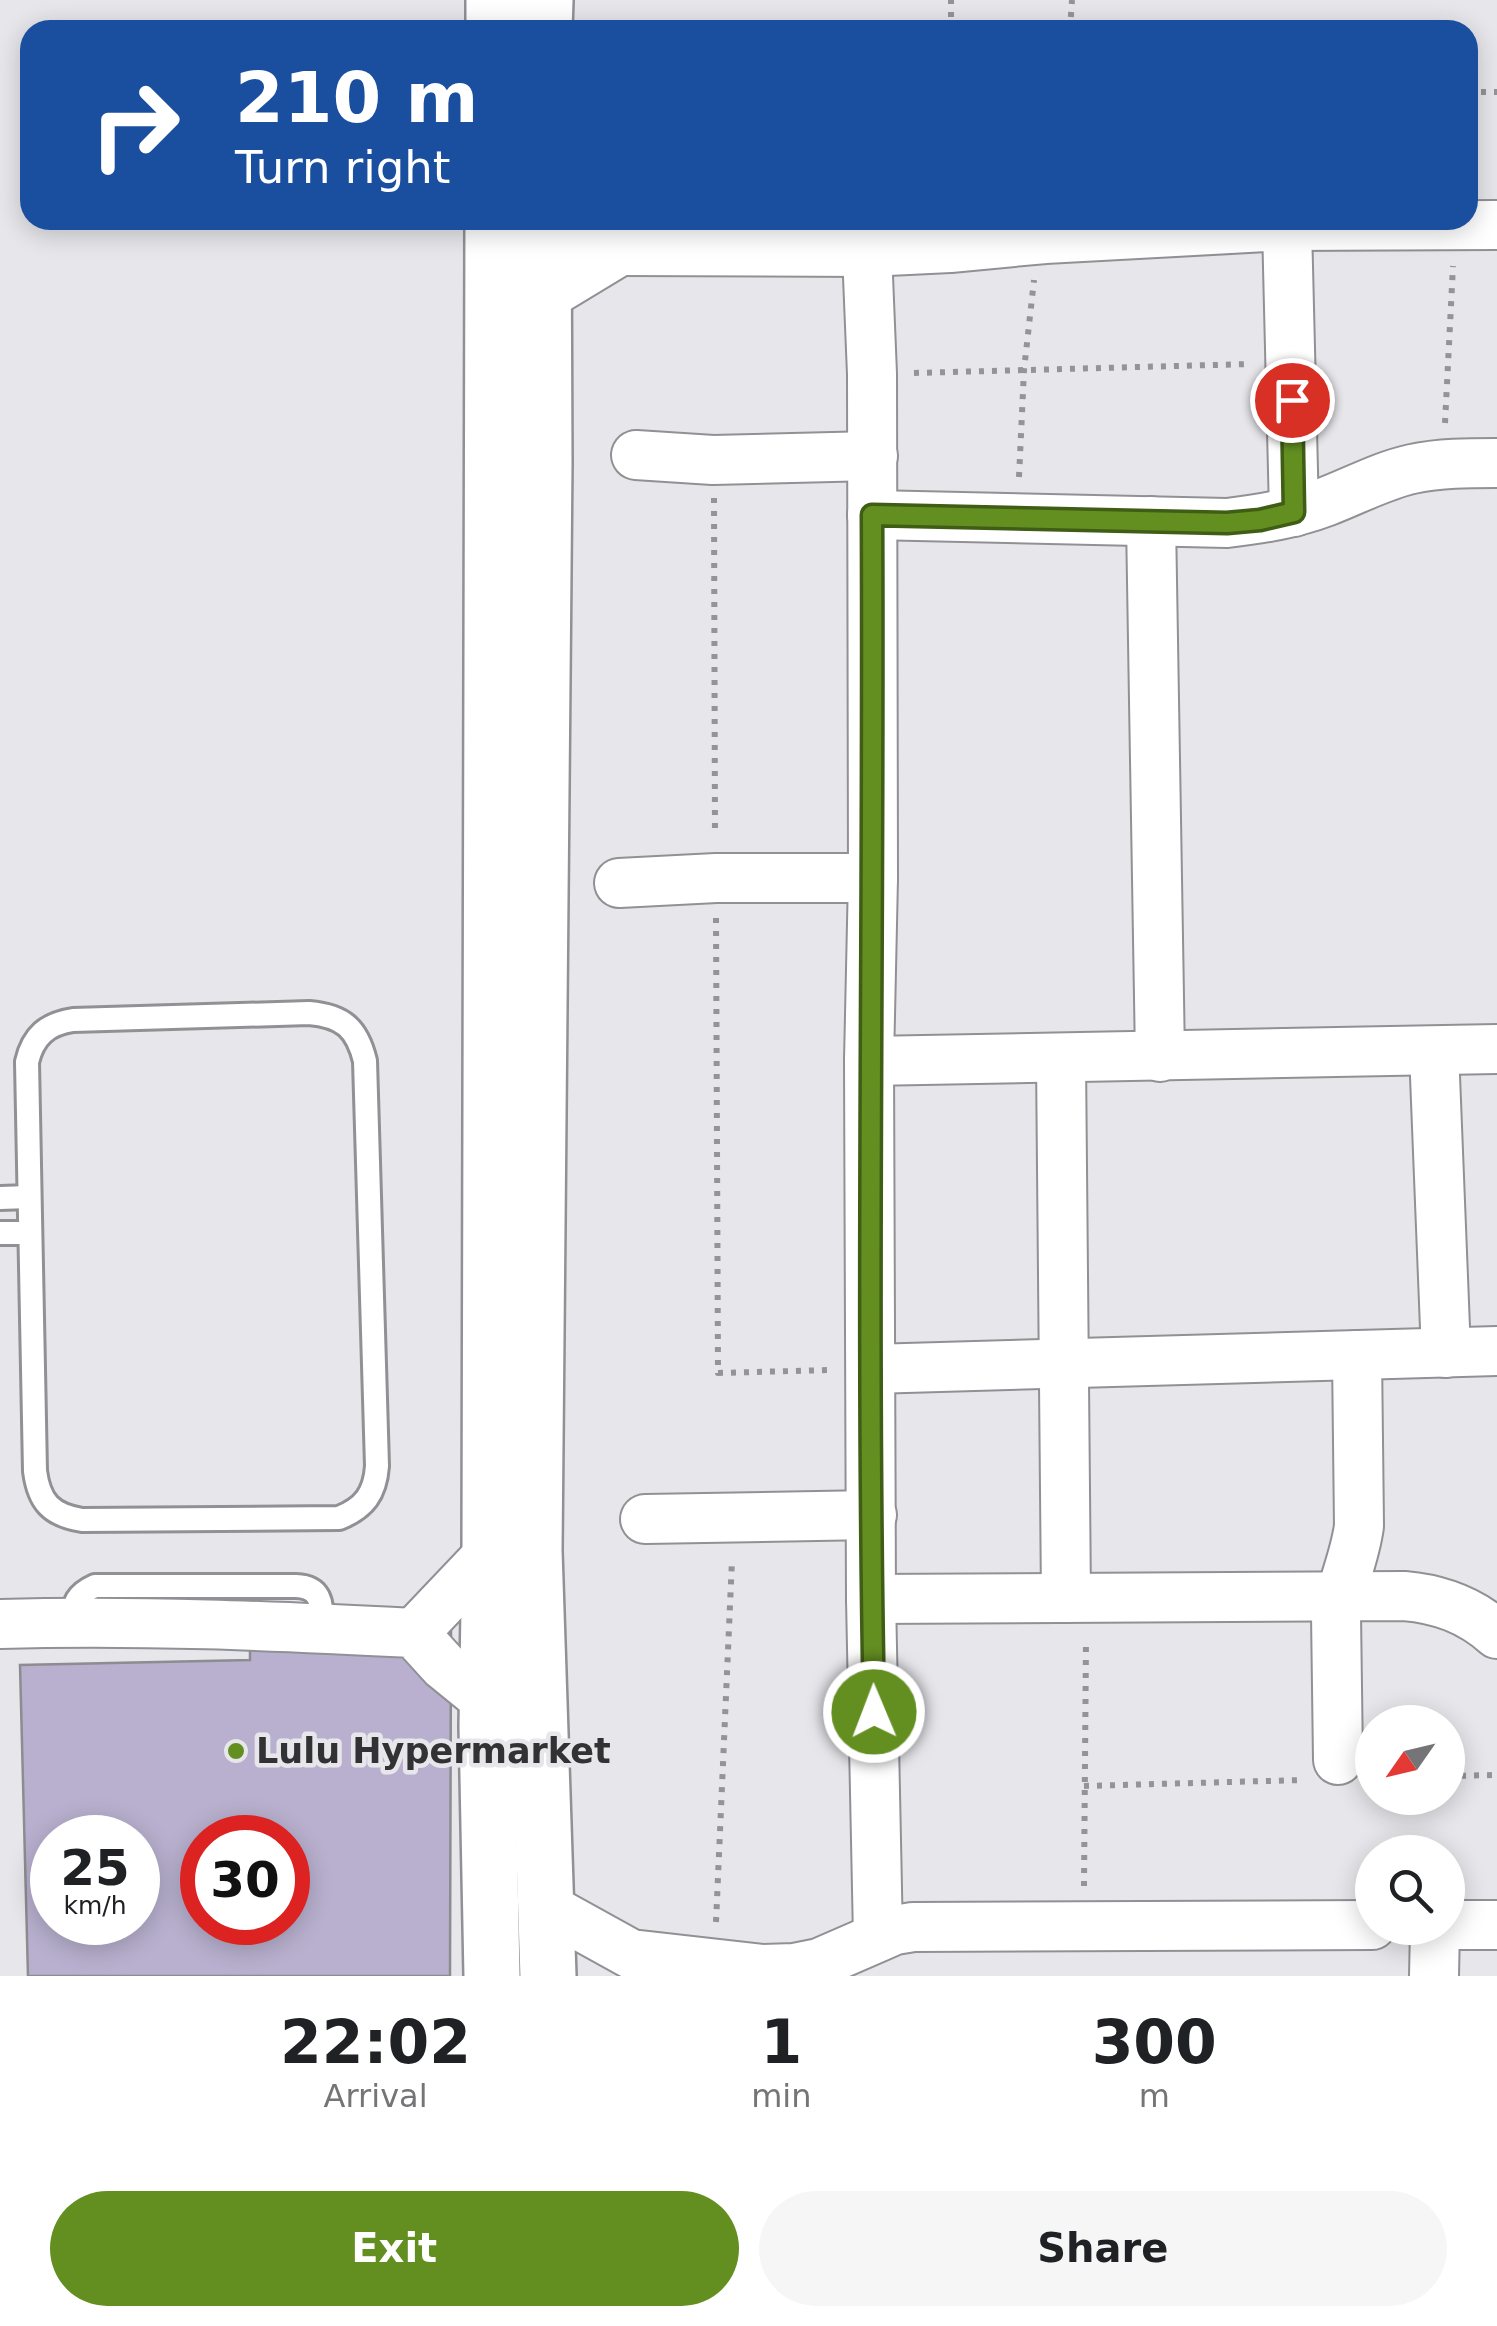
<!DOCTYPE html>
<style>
:root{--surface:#fff;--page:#f6f6f6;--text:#202124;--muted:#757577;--accent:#638f21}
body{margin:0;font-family:"DejaVu Sans",sans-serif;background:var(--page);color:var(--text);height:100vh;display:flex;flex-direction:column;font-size:38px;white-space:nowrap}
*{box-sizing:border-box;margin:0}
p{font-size:32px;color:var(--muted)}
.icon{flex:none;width:55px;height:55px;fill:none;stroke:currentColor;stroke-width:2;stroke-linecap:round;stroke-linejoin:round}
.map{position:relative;height:1976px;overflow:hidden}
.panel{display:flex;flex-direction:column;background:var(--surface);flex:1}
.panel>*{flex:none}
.banner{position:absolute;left:20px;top:20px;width:1458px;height:210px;border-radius:30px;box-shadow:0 5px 25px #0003;background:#1a4fa0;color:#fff;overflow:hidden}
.needle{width:65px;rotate:236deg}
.fabs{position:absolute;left:1355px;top:1705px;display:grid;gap:20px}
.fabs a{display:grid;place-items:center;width:110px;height:110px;border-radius:50%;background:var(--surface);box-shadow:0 5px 25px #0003;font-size:50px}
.speed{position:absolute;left:30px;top:1815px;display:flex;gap:20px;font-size:50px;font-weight:700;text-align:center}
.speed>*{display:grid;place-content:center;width:130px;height:130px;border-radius:50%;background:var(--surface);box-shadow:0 5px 25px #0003;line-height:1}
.speed small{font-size:25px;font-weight:400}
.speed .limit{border:15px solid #d22;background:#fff;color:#111}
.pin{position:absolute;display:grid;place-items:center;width:85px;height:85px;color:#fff;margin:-42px;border:5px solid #fff;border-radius:50%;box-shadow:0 2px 10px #0007}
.me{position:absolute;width:110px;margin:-55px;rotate:359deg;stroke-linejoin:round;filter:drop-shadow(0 0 8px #0008)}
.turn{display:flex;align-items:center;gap:35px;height:210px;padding:0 50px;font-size:45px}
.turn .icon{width:130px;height:130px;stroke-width:2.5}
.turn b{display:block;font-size:70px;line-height:85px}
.eta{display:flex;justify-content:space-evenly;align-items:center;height:170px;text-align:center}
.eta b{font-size:60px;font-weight:800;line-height:70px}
.primary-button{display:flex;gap:20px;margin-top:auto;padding:20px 50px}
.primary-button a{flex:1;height:115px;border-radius:60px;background:var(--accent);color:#fff;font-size:40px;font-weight:800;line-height:115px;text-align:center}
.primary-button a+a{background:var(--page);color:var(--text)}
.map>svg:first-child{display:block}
</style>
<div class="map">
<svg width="1497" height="1976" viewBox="0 0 1497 1976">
<rect width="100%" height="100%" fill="#e7e6eb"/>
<path fill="#b8b0ce" stroke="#8d8c90" stroke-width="2.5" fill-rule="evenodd" d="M451,1630L450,1976H28L20,1665L250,1660V1633ZM52,1838H138V1922H52ZM202,1838H288V1922H202Z"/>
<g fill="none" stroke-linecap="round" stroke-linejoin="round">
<defs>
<g id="service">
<path d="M309,1013C343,1016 357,1028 365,1061L377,1466C375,1494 364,1508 339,1518L82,1520C51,1515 39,1502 35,1471L27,1062C33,1036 47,1024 73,1020Z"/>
<path d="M0,1198L29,1197"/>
<path d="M0,1233H30"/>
<path d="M73,1622C73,1603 77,1594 95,1586H296C324,1587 321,1607 322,1628"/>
</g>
<g id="minor">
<path d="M547,220L620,251L867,252L950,248L1045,239L1287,226L1497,225"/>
<path d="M1287,226L1294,512"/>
<path d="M867,252L872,374L873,878L869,1061L871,1599L878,1937"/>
<path d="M544,297L620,251"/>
<path d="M636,455L713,460L873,456"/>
<path d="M872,515L1227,523C1261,519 1293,514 1325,502C1354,491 1381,476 1412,469C1440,463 1468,463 1497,463"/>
<path d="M1151,521L1160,1057"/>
<path d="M619,883L716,878H873"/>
<path d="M1434,1051L1446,1353"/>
<path d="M1061,1059L1066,1598"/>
<path d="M869,1061L1497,1049"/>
<path d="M871,1369L1497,1351"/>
<path d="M645,1519L872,1515"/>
<path d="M871,1599L1404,1596C1440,1599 1470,1610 1497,1634"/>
<path d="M0,1624C138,1620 276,1626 414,1633L444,1666L487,1701"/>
<path d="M414,1633L490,1553"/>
<path d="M1338,1760L1336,1614C1342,1584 1355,1557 1359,1526L1357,1355"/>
<path d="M546,1907L631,1954L762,1969L794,1968L819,1963L895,1930L913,1927L1372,1925"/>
<path d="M1448,1925H1497"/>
<path d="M1434,1976L1435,1928"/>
</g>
<g id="tertiary">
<path d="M494,30V0"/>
<path d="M544,30L545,0"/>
<path d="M543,220L544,462L534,1551L548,1976"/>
<path d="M492,1976L487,1726L490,1553L493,220"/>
</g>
</defs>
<use href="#service" stroke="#919095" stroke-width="28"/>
<use href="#minor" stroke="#919095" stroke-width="52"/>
<use href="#tertiary" stroke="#919095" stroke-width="60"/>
<g stroke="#949397" stroke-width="6" stroke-dasharray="5 8" stroke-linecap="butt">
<path d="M951,30V0"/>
<path d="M1070,30L1072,0"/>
<path d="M1468,92H1497"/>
<path d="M914,373L1251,364"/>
<path d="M1445,423L1453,266"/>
<path d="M1019,477L1024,370L1034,280"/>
<path d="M714,498L715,836"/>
<path d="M716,918L718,1373L830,1370"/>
<path d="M1448,1776L1497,1775"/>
<path d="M1084,1786L1303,1780"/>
<path d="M1084,1886L1086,1639"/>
<path d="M716,1922L732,1560"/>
</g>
<use href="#service" stroke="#fff" stroke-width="22"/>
<use href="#minor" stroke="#fff" stroke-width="48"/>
<use href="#tertiary" stroke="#fff" stroke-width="55"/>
</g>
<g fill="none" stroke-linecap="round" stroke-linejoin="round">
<defs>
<path id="route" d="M874,1712C866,1313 874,914 872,515L1227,523L1260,520L1294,512L1292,400"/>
</defs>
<use href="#route" stroke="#405d15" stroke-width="25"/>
<use href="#route" stroke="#638f21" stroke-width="18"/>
</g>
<circle fill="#638f21" stroke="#e7e6eb" stroke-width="4" cx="236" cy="1751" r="10"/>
<g text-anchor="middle" stroke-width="9" stroke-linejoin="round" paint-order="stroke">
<g font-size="35" font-weight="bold" fill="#323234" stroke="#e7e6eb" text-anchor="start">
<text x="256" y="1763">Lulu Hypermarket</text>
</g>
</g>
</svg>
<div class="fabs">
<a><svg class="needle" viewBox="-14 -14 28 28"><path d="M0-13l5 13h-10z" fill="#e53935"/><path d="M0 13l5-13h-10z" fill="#757577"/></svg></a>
<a><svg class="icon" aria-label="search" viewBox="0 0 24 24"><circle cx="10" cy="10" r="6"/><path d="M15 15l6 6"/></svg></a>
</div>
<div class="speed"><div>25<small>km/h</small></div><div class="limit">30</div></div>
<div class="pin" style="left:1292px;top:400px;background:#d93025"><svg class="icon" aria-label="arrive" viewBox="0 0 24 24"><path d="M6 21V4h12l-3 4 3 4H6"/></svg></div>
<svg class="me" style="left:874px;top:1712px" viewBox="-20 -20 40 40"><circle r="17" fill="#638f21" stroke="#fff" stroke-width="3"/><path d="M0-11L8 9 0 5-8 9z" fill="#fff"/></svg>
<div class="banner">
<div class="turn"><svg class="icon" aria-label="right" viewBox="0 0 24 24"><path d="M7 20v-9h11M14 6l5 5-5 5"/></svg><div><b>210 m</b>Turn right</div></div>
</div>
</div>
<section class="panel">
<div class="eta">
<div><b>22:02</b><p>Arrival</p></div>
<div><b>1</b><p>min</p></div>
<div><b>300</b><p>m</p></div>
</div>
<div class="primary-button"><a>Exit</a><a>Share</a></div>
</section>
